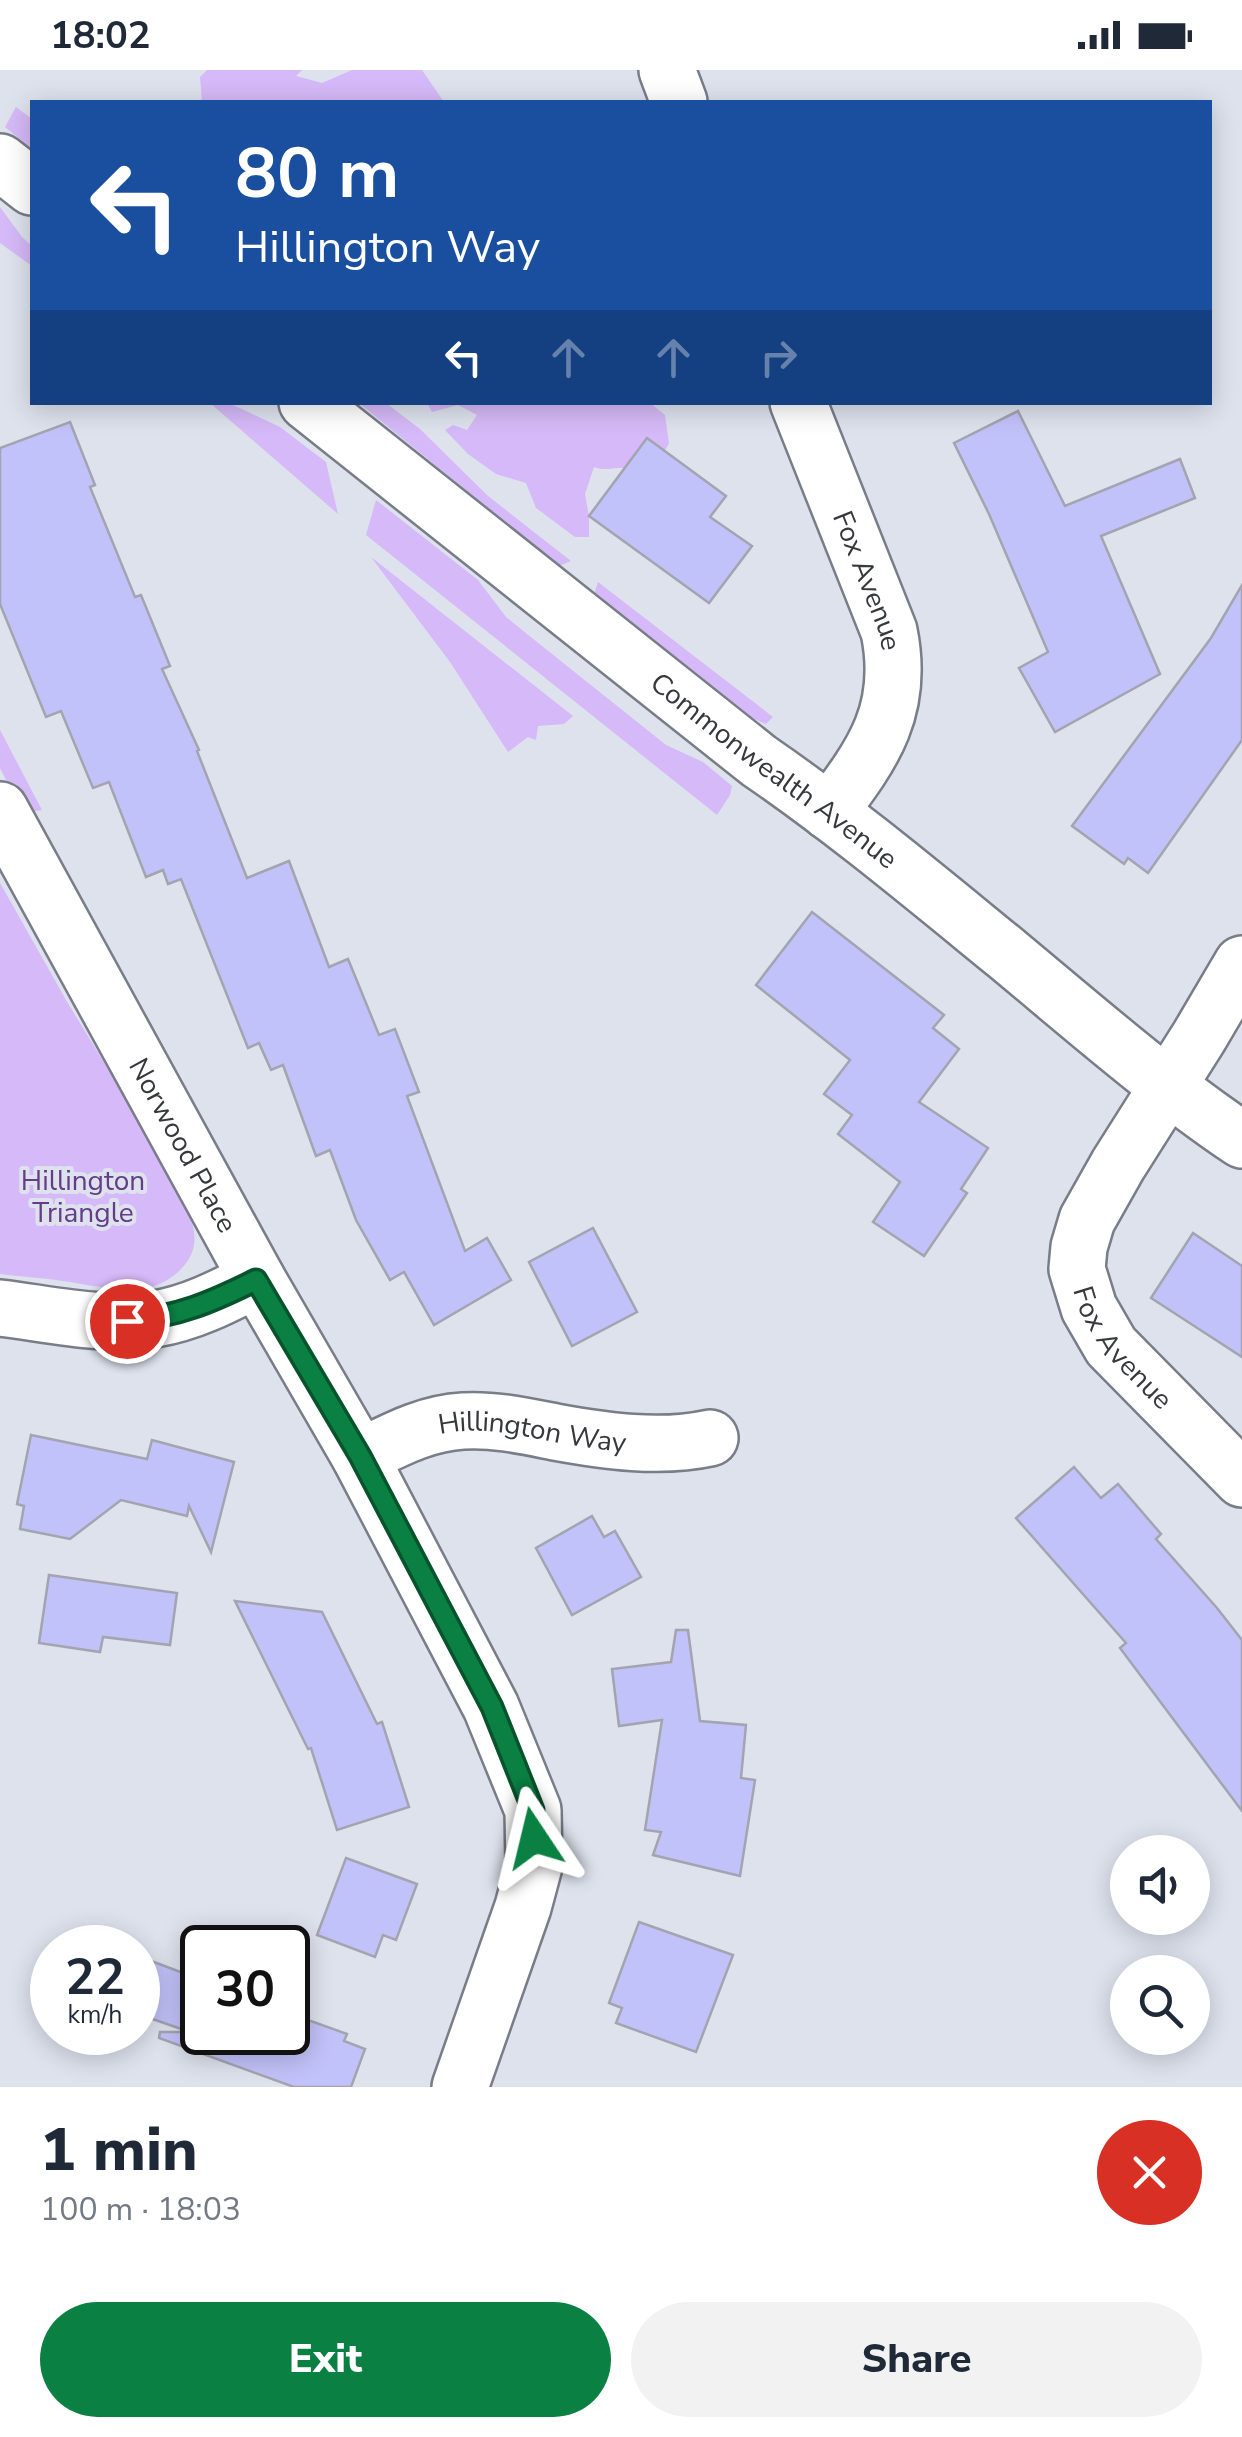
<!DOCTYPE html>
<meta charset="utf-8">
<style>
:root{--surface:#fff;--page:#f2f2f3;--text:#1f2937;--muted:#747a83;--accent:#0b8043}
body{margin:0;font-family:"Nunito Sans",sans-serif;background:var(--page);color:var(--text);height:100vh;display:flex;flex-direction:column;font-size:38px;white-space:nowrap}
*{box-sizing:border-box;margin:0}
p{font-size:32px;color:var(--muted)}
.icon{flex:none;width:55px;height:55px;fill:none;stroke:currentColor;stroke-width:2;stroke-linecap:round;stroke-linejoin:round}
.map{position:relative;height:2017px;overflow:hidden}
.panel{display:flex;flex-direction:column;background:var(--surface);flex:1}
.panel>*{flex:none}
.hud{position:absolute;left:30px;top:30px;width:1182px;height:305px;border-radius:0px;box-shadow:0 5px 25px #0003;background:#1a4fa0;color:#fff;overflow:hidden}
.fabs{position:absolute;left:1110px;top:1765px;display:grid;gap:20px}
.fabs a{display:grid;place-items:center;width:100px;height:100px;border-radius:50%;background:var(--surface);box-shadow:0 5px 25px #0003;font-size:50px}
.speed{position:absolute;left:30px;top:1855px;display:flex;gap:20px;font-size:50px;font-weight:700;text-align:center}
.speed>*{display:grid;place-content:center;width:130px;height:130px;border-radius:50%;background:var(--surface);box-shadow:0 5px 25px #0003;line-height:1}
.speed small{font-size:25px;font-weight:400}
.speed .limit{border:5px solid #111;border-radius:15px;background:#fff;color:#111}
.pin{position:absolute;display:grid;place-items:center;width:85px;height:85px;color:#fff;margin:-42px;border:5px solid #fff;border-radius:50%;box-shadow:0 2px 10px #0007}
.me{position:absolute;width:110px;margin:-55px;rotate:350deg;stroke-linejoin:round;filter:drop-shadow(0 0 8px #0008)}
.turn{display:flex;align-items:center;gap:35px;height:210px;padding:0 40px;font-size:45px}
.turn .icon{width:130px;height:130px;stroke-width:2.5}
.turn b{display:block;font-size:70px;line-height:85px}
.lanes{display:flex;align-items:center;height:95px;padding:0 40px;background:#0003;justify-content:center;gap:50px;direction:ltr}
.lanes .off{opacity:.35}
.round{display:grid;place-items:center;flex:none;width:105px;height:105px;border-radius:52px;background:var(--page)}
.head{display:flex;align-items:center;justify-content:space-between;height:170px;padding:0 40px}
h1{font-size:60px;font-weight:800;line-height:75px}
.action{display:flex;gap:20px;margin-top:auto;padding:20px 40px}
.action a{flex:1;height:115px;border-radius:60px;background:var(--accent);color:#fff;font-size:40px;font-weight:800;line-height:115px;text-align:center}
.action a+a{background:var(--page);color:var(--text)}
.status{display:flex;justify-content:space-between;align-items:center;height:70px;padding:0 50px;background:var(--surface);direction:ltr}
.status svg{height:28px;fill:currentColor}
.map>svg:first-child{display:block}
</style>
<div class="status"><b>18:02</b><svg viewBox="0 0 49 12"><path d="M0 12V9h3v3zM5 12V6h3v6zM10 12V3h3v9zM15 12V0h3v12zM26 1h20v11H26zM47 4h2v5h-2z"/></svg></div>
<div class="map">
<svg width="1242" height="2017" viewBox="0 0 1242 2017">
<rect width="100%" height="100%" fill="#dde2ed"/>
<g fill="#d6b9f8">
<path d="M207,0H302L296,6L322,13L352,0H422L444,32H202L200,7Z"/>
<path d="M16,37L32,49V79L5,57Z"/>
<path d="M0,137L22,167L32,176V196L0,173Z"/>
<path d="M210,333H229L280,357L326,392L338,444Z"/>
<path d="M359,333H386L420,359L488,426L571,491L559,496Z"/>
<path d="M427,333H650L665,345L669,373L657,396C643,399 634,397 621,398C609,398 606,401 594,397L585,424L589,446V467H575L536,438L526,413L496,404L468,384L445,360L453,355L467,360L477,345L458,335L432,342Z"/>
<path d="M376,430L478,510L506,547L527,564L666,675L703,692L732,716L730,725L717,745L366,465Z"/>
<path d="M371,487L573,646L564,654L538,656L536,670L528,667L508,682L450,592Z"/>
<path d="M598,512L773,647L766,654L754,649L594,524Z"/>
<path d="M0,660L42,740L24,743L3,704L0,698Z"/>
<path d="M0,813L66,930L122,1022L191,1149C197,1168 196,1184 181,1199C152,1230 107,1218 70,1212C47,1208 23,1207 0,1204Z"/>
</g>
<g fill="#c2c2fa" stroke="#a3a4af" stroke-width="2.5">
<path d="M1018,341L1065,436L1180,389L1195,428L1101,466L1160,604L1055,662L1019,598L1048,582L989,444L954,373Z"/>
<path d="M70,352L95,415L90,417L135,527L141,525L170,596L162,599L199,680L197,681L247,808L289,791L329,897L348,889L379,965L395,959L419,1022L407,1026L465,1181L487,1168L511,1210L434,1255L404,1202L390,1210L356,1150L330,1080L316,1086L283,995L271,1000L259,973L248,978L181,809L168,814L163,800L146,807L109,712L93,718L61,641L46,647L0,534V378Z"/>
<path d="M647,368L726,426L710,447L752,476L709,533L589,446Z"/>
<path d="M1242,515V670L1148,803L1128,788L1124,794L1072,756L1211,568Z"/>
<path d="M812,842L944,945L933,958L959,979L919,1032L988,1078L961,1119L967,1123L924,1186L873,1152L900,1112L838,1064L852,1045L824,1024L850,990L756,915Z"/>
<path d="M593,1158L637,1242L572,1276L529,1192Z"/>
<path d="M1193,1163L1242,1196V1287L1151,1228Z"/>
<path d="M31,1365L147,1389L152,1370L234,1392L211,1482L189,1436L187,1446L121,1430L70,1469L20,1459L24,1436L17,1434Z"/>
<path d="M1074,1397L1101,1428L1118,1414L1161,1464L1156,1469L1217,1538L1242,1570V1741L1120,1578L1126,1573L1016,1448Z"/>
<path d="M592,1446L604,1467L615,1461L641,1507L572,1545L536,1478Z"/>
<path d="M49,1505L177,1523L170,1575L103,1567L100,1582L39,1573Z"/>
<path d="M235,1531L322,1542L377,1654L382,1652L409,1737L337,1760L311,1678L308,1679Z"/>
<path d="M676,1560H688L700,1651L746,1655L741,1708L755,1710L740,1806L653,1785L661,1762L645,1760L662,1650L619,1656L612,1599L671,1592Z"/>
<path d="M346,1788L417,1814L396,1870L383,1865L375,1887L317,1865Z"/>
<path d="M639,1852L733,1885L696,1982L616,1953L622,1938L609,1933Z"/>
<path d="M138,1886L202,1910V1962H291L297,1946L347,1964L344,1971L365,1979L351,2017H294L159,1968L160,1962H190L138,1944Z"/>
</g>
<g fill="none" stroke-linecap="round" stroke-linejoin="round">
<defs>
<g id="street">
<path d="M667,0L679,32"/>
<path d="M0,92L32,117"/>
<path id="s1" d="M307,332L759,691C845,750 926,818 1007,884C1084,948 1159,1014 1242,1070"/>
<path id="s2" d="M798,332L889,561C905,639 874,683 829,742"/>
<path id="s3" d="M0,740L257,1209L360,1387L491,1637L533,1740L534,1796L523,1837L460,2017"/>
<path id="s4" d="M1242,894L1199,967L1118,1095L1087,1150L1079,1177L1077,1199L1089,1238L1111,1276L1242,1409"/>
<path d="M0,1238C50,1244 105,1257 155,1249C192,1243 224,1226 257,1209"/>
<path id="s5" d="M360,1387C393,1371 425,1353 463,1351C494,1349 525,1356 555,1362C605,1371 660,1379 710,1368"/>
</g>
</defs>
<use href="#street" stroke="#787d87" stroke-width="60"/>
<use href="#street" stroke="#fff" stroke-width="55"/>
</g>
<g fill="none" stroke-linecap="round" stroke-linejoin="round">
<defs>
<path id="route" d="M127,1251C177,1247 212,1232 256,1210L360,1386L492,1637L533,1740L534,1768"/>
</defs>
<use href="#route" stroke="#07532c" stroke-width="25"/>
<use href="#route" stroke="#0b8043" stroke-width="18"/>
</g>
<g text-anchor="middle" stroke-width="8" stroke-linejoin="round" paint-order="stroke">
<g font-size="28" fill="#36383c" stroke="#dde2ed">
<text dy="10" stroke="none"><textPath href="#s2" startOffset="192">Fox Avenue</textPath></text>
<text dy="10" stroke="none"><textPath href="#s1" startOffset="595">Commonwealth Avenue</textPath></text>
<text dy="10" stroke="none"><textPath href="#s3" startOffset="382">Norwood Place</textPath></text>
<text dy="10" stroke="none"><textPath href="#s4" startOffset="442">Fox Avenue</textPath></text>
<text dy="10" stroke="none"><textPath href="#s5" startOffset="180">Hillington Way</textPath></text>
</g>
<g font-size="28" fill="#643c8a" stroke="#dde2ed">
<text x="83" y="1120">Hillington<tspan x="83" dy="32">Triangle</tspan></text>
</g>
</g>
</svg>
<div class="fabs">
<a><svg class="icon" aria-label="sound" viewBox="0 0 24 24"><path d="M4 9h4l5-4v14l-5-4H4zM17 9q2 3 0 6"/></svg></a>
<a><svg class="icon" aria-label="search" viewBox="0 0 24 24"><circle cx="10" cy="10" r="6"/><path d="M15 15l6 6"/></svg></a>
</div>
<div class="speed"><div>22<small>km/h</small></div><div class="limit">30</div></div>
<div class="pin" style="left:127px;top:1251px;background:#d93025"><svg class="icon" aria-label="arrive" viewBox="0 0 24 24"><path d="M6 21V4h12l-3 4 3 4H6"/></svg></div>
<svg class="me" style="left:534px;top:1768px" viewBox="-20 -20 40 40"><path d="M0-17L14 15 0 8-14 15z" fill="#0b8043" stroke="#fff" stroke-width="4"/></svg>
<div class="hud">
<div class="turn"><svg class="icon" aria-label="left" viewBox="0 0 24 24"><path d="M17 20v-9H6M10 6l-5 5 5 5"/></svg><div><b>80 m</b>Hillington Way</div></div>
<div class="lanes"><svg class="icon" aria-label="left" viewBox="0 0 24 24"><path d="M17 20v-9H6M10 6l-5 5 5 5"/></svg><svg class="icon off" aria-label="ahead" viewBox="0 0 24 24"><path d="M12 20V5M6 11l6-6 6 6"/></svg><svg class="icon off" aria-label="ahead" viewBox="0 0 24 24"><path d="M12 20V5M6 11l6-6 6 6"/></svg><svg class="icon off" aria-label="right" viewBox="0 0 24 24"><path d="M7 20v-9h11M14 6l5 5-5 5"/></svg></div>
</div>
</div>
<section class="panel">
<div class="head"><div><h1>1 min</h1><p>100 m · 18:03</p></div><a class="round" style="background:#d93025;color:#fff"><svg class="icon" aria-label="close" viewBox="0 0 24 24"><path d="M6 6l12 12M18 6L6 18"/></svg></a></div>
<div class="action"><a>Exit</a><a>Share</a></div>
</section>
